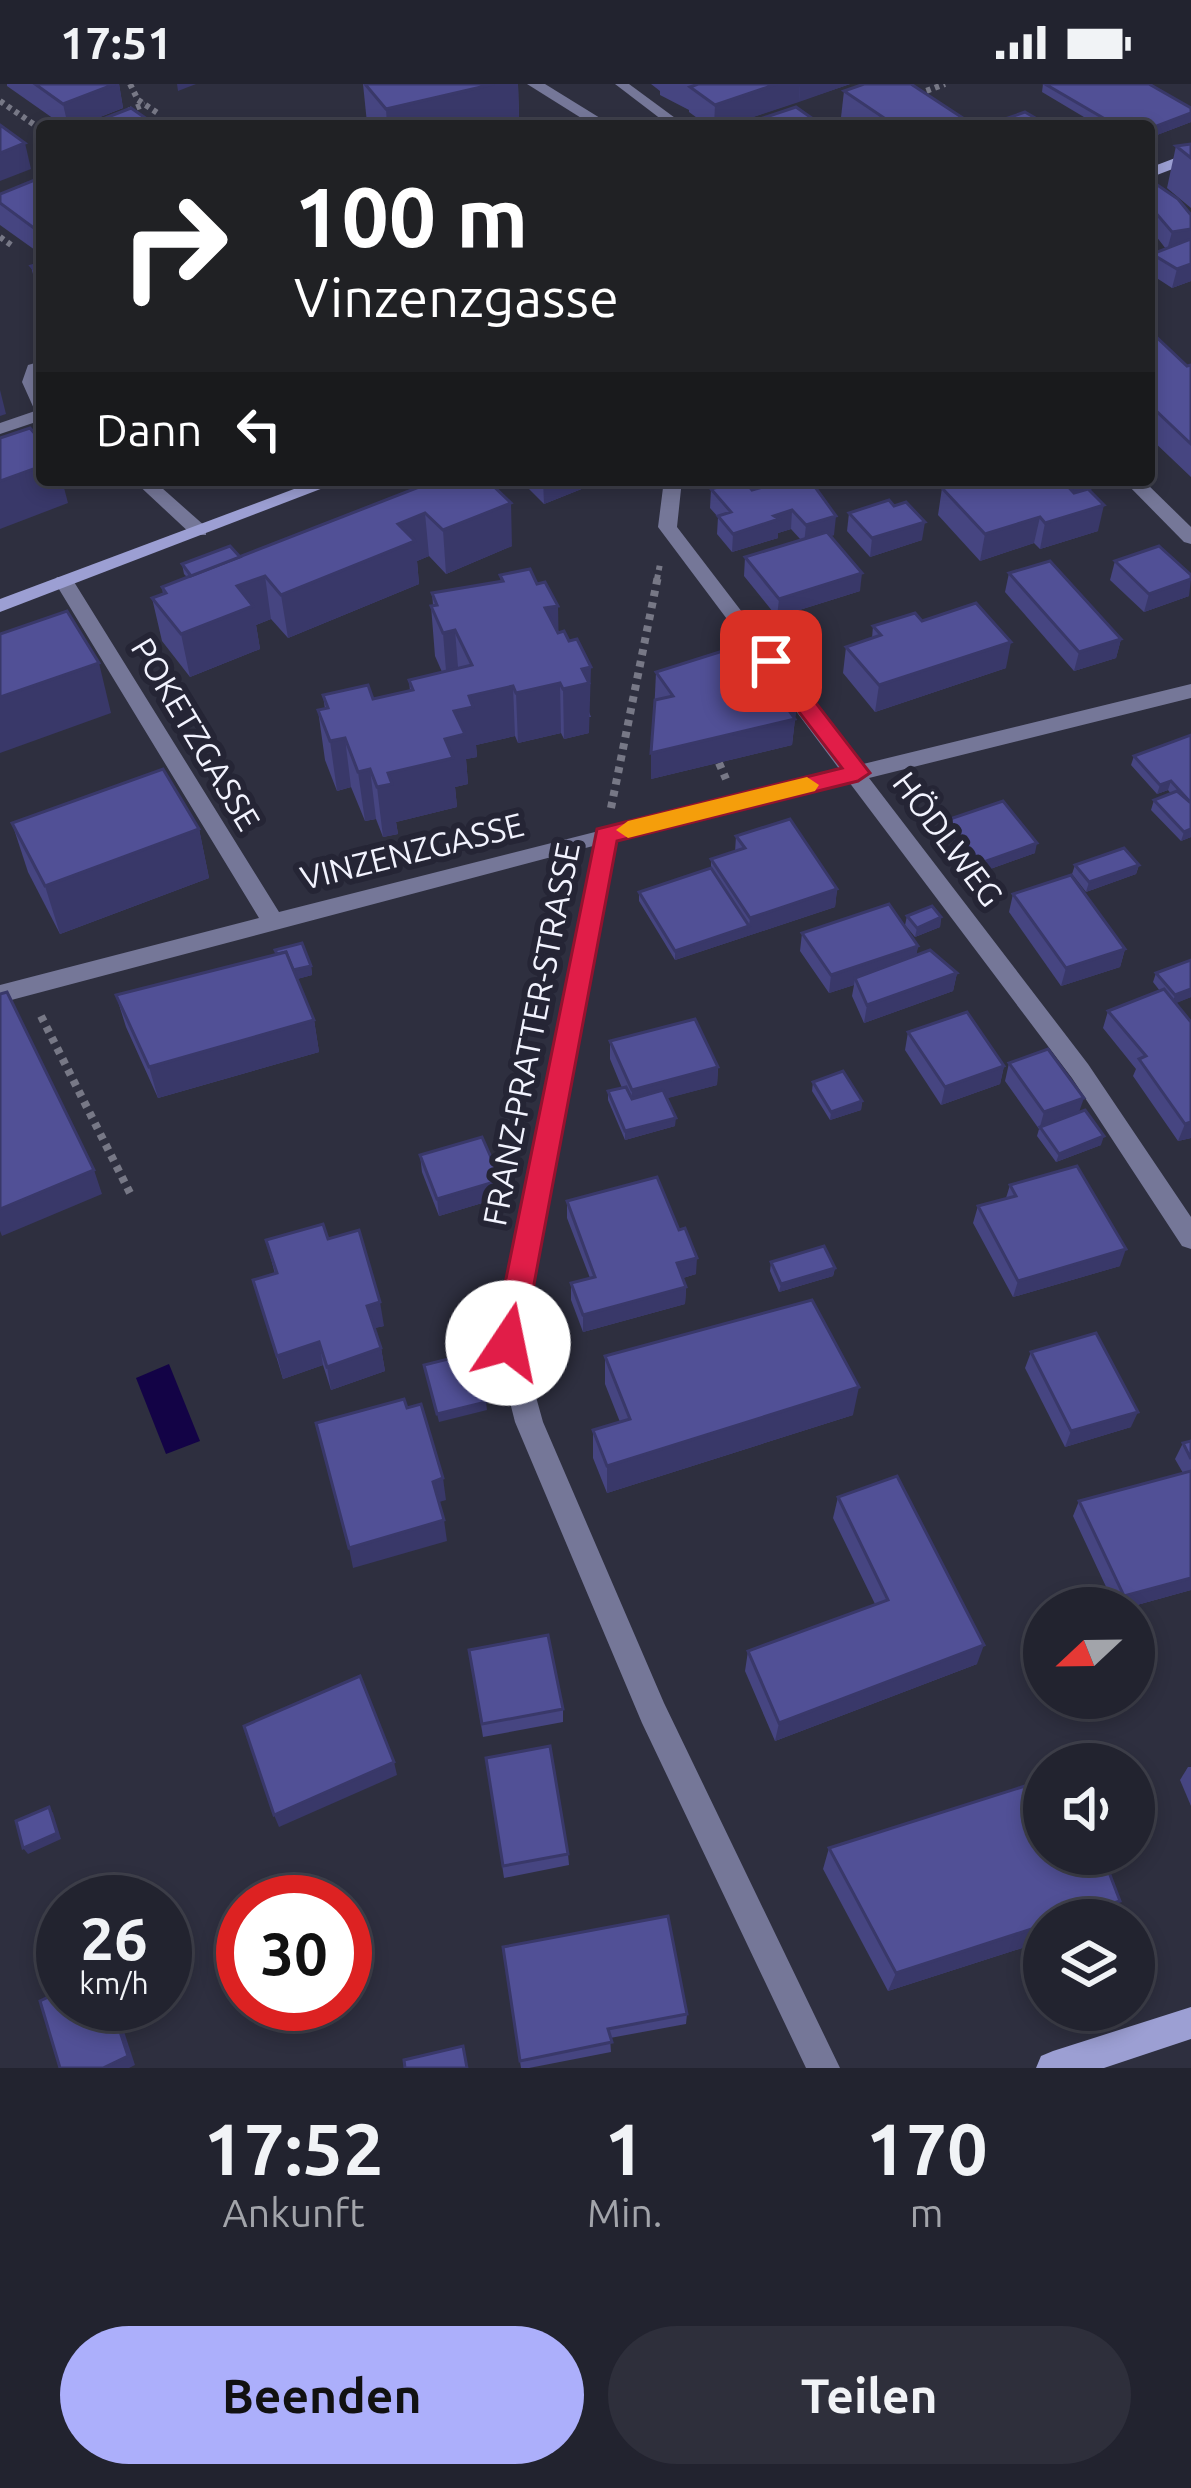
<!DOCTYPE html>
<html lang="de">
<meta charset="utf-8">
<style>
:root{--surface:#22232f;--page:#2e2f3b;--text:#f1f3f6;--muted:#a2a4aa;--line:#3f404b;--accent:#acaffb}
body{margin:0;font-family:Ubuntu,sans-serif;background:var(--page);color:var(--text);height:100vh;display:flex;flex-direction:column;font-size:45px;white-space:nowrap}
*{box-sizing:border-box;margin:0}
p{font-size:39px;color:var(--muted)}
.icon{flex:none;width:66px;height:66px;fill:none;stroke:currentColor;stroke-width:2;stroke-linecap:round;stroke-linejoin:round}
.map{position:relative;height:1984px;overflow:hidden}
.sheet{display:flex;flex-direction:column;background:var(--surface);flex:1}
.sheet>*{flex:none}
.top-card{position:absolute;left:36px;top:36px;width:1119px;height:366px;border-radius:12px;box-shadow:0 6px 18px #0003,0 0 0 3px var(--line);background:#202124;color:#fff;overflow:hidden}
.needle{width:78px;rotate:248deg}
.buttons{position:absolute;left:1023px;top:1503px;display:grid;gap:24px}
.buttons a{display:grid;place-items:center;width:132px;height:132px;border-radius:50%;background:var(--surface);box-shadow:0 6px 18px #0003,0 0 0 3px var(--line);font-size:60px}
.speed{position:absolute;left:36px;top:1791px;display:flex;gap:24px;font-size:60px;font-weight:700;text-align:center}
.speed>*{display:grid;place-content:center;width:156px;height:156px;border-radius:50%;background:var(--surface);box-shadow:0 6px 18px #0003,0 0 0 3px var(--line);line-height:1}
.speed small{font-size:30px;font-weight:400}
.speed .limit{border:18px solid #d22;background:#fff;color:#111}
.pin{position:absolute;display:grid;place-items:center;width:102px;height:102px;color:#fff;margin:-51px;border-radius:24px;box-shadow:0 6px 18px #0006}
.me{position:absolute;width:132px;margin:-66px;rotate:11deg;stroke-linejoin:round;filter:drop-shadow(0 0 9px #0008)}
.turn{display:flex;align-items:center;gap:42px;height:252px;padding:0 60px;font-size:54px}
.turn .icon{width:156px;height:156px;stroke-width:2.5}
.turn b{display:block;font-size:84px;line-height:102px}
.then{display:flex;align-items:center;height:114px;padding:0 60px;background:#0003;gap:24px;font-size:45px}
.eta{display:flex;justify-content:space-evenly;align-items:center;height:204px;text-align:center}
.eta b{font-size:72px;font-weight:700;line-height:84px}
.button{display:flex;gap:24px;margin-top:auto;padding:24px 60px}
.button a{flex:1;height:138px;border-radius:72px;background:var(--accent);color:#111;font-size:48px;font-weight:700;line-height:138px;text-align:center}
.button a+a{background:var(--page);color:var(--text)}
.status{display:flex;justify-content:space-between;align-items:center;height:84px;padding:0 60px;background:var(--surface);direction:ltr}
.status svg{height:33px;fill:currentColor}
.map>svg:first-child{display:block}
</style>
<div class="status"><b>17:51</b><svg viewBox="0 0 49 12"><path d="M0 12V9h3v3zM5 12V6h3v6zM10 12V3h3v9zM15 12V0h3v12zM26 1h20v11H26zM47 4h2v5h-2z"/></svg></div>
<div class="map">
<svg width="1191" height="1984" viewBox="0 0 1191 1984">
<rect width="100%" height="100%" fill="#2e2f3f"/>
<path fill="#130346" d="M169,1280L200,1357L166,1370L136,1294Z"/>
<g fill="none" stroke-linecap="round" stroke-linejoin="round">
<g stroke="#777886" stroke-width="6" stroke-dasharray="4.5 4.5" stroke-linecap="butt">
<path d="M130,0L138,16L159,30"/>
<path d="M918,10L945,0"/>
<path d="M0,17L42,46"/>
<path d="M128,27L145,20"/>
<path d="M826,42L848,35"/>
<path d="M0,153L14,163"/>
<path d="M657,495L660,480"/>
</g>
<g stroke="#777886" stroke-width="8" stroke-dasharray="6 6" stroke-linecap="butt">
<path d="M719,679L726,695"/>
<path d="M611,724L658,492"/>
<path d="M41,932L132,1113"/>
</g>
<path fill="#757798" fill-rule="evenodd" d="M615,0H629L686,42H670Z"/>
<g fill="#757798" fill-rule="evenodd">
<path d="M527,0H545L613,42H594Z"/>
<path d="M42,277V336L0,350V339L35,327L22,298L28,281Z"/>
<path d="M133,396H153L206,443V451H192Z"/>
<path d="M664,396H682L677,443L859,681L1191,600V614L869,694L1088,980L1191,1133V1165L1182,1162L1072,994L849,698L616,756L521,1259L543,1338L664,1619L840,1984H806L642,1639L515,1338L495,1259L593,762L0,919V901L259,834L54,497L57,493H71L279,828L840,686L658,443Z"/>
<path d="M1123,396H1143L1191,443V460L1184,458Z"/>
</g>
<g fill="#9c9fd3" fill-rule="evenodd">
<path d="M1191,68V78L1149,94V84Z"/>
<path d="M318,396H344L0,528V515Z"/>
<path d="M1191,1923V1955L1104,1984H1036L1041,1972L1053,1967Z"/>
</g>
</g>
<g fill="#464581">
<path d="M7,0H119L123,24L77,42H64L7,2Z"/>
<path d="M363,0H518L519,35L491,42H370L367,39Z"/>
<path d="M651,0H850L726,42H708L689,28V26L660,11V7Z"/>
<path d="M1043,0L1191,38L1149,54V42H1099L1042,8Z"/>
<path d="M844,7L975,42H840Z"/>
<path d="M1191,60V124L1167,104L1176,62Z"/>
<path d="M42,93V171L0,141V110Z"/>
<path d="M1149,97L1191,131V197L1172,204L1149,189L1152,170L1166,165L1149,143Z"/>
<path d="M42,179V226L31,182Z"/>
<path d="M1149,246L1187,282L1191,281V393L1149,353Z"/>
<path d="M437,396L512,462L446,490L429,472L417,477L419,500L288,554L271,535L256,541L260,565L190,593L162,557L152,514L163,510L162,503L187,493L184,490L182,480L240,473Z"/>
<path d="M520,396H604L544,420Z"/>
<path d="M787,396L834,451L830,452L860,507L777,533L744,492L745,473L801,456L791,445L778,449V454L732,468L717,450L718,433L710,424L711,405L752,406Z"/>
<path d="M953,396H1094L1090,407L1098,447L1040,465L1034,459L980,477L938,431L942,404L956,399Z"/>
<path d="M849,429L922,456L870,473L847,447Z"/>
<path d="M1115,477L1189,512L1144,528L1110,496Z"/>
<path d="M1009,489L1121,555L1116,574L1074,587L1005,508Z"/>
<path d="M500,491L558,549L591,633H589V649L564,655L561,649L518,659L515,652L476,661L477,673L466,675L468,700L455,703L457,723L396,738L398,750L383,753L376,735L365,737L351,703L337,707L325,676L318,626L325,625L323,611L373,615L410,607L409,596L442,588L435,572L431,522L433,521L432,509L501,497Z"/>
<path d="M922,537L1006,584L875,628L843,589L846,563L872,554L873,542Z"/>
<path d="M656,588L776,601L796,626L792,661L651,695Z"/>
<path d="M1191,651V753L1181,757L1151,726L1154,716L1171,710L1168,706L1157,710L1131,681L1134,672Z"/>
<path d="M947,736L1035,769L979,789L946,746Z"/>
<path d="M12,739L199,745L209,794L60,850L28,788Z"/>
<path d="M736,752L837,805L835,823L675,876L639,817V808L711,784V775L735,768Z"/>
<path d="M1075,781H1139L1136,790L1086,808L1072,790Z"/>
<path d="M1013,810L1125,865L1120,883L1061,902L1009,828Z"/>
<path d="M907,832L941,833L940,843L915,853L905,841Z"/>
<path d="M802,849L918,862L916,871L957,889L953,907L864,939L852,912L854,901L829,909L800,867Z"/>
<path d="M1191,876V913L1175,919L1191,1054L1178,1057L1133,992L1136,985L1103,944L1108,927L1160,907L1153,898L1156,889Z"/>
<path d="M311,882L312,891L297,895L314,936L319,968L158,1014L126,943L116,911Z"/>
<path d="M908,948L1004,982L1000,1000L941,1021L905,966Z"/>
<path d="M610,957L718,983L717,1001L667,1014L675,1042L625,1056L608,1016V1007L622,1004L610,975Z"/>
<path d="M1009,979L1079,1028L1101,1061L1056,1078L1037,1052L1039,1045L1005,997Z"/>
<path d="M813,998L862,1017L861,1026L830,1036L812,1007Z"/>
<path d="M420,1071L502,1113L439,1132L422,1088Z"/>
<path d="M1010,1101L1120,1182L1013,1213L973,1139L978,1122L1006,1114Z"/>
<path d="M567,1117L696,1190L683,1194L686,1203L685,1220L583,1248L571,1216V1199L590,1194L567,1134Z"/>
<path d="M328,1155L384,1242L374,1244L381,1264L385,1287L331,1306L323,1281L283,1295L253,1196L275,1190L266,1156Z"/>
<path d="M771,1178L835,1184L833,1192L779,1208L770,1187Z"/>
<path d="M1031,1268L1131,1343L1065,1363L1025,1284Z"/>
<path d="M605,1272L853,1331L607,1409L593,1374V1346L620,1338L605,1300Z"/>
<path d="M1191,1357V1506L1126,1524H1116L1073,1432L1079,1417L1183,1389L1175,1375L1183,1359Z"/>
<path d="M838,1413L977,1580L775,1657L745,1587L748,1567L875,1520L833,1434Z"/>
<path d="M469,1566L563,1625V1638L483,1653Z"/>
<path d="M486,1674L568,1770L569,1781L504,1794Z"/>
<path d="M1188,1683H1191V1722L1180,1696Z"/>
<path d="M829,1764L1044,1836V1857L888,1907L823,1785Z"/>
<path d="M503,1863L687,1930L686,1940L610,1954L611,1968L529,1984H521Z"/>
</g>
<g fill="#393869">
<path d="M115,0H119L123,24L77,42H68L63,20Z"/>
<path d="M177,0H196L178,7Z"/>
<path d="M494,0H518L519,35L491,42H387L386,25Z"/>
<path d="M777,0H800L799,18L726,42H714L715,21Z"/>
<path d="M800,0H850L799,18Z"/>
<path d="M1191,29V38L1149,54V45Z"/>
<path d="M25,59L31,85L0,97V69Z"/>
<path d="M1191,145V163L1167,166L1172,148Z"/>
<path d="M1191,180V197L1172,204L1177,185Z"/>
<path d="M0,306L6,330L0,332Z"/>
<path d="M42,382V396H62L68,419L0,445V397Z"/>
<path d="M543,396H604L544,420Z"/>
<path d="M904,396H928L903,404Z"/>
<path d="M1058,396H1094L1091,407L1053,419Z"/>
<path d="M511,419L512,462L446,490L443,446Z"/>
<path d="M1104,421L1098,447L1040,465L1045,439Z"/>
<path d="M792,426L791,445L778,449V454L732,468L733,450L774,432Z"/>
<path d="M425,429L429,472L417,477L419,500L288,554L281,511L398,440Z"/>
<path d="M836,432L834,451L804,460L806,441Z"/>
<path d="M1040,433L1034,459L980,477L985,450Z"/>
<path d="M925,438L922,456L870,473L872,454Z"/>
<path d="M862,489L860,507L777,533L779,515Z"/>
<path d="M265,492L271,535L256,541L260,565L190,593L181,550L237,502Z"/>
<path d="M1191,495L1189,512L1144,528L1149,510Z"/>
<path d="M558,522L559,572L545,524Z"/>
<path d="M455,546L459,596L447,599L443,549Z"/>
<path d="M1121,555L1116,574L1074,587L1079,568Z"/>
<path d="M1011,558L1006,584L875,628L879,601Z"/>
<path d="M99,579L111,629L0,669V613Z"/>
<path d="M591,583L589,649L564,655L563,605L582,585Z"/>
<path d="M560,599L561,649L518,659L516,609Z"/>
<path d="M513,602L515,652L476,661L477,673L466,675L468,700L455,703L457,723L396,738L398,750L383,753L377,703L388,689L445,655L454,627L469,612Z"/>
<path d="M796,626L792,661L651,695V669Z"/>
<path d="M345,654L351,703L337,707L330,657Z"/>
<path d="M370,685L376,735L365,737L358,688Z"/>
<path d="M1171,697L1168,706L1157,710L1160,701Z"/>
<path d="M199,745L209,794L60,850L45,802Z"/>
<path d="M1191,745V753L1181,757L1184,748Z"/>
<path d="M1037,759L1035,769L979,789L981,779Z"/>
<path d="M1139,781L1136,790L1086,808L1089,798Z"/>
<path d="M837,805L835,823L675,876V867L749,842L750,834Z"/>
<path d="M941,833L940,843L915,853L917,844Z"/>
<path d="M918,862L915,880L855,894L854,901L829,909L831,891Z"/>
<path d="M1125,865L1120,883L1061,902L1066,884Z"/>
<path d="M311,882L312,891L286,898L284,889Z"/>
<path d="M957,889L953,907L864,939L867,921Z"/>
<path d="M1191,905V913L1172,921L1175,911Z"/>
<path d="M314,936L319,968L158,1014L149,983Z"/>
<path d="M1004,982L1000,1000L941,1021L945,1003Z"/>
<path d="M718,983L717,1001L631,1024L632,1006Z"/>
<path d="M1084,1014L1078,1031L1039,1046L1044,1028Z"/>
<path d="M862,1017L861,1026L830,1036L831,1028Z"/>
<path d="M676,1034L675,1042L625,1056V1047Z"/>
<path d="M1191,1038V1054L1178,1057L1185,1040Z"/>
<path d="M1104,1052L1101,1061L1056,1078L1059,1070Z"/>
<path d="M94,1086L102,1110L2,1152L0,1147V1125Z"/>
<path d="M501,1096L502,1113L439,1132L437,1115Z"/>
<path d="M1126,1165L1120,1182L1013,1213L1018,1197Z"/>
<path d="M697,1174L696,1190L676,1196L677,1179Z"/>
<path d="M835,1184L833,1192L779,1208L781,1200Z"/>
<path d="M686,1203L685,1220L583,1248V1231Z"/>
<path d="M380,1218L384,1242L371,1245L367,1222Z"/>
<path d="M319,1258L323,1281L283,1295L277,1272Z"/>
<path d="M381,1264L385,1287L331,1306L327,1283Z"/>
<path d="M859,1303L853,1331L607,1409V1382Z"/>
<path d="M486,1318L487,1326L439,1338L437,1330Z"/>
<path d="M1138,1328L1131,1343L1065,1363L1071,1347Z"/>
<path d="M443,1394L446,1416L436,1419L433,1398Z"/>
<path d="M444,1436L447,1457L353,1484L349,1464Z"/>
<path d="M1191,1494V1506L1126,1524H1119L1124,1512Z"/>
<path d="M984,1561L977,1580L775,1657L779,1639Z"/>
<path d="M394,1678L397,1691L279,1743L274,1731Z"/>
<path d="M49,1723L53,1729L61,1755L28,1770L23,1764Z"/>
<path d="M1120,1817L1106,1836H1060Z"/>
<path d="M1044,1841V1857L888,1907L896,1889Z"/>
<path d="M111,1920H115L135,1981L129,1984H103Z"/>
</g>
<g fill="#515096" stroke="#393869" stroke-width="3">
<path d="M35,0H115L63,20Z"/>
<path d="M365,0H494L386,25Z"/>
<path d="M698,0H777L715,21L690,3Z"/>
<path d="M864,0H911L975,42H896L844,7Z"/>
<path d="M1045,0H1149L1191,24V29L1149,45V42H1117Z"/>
<path d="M796,23L823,42H739Z"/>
<path d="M131,24L157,42H85Z"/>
<path d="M1025,28L1049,42H1020L1008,34Z"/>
<path d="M0,41L25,59L0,69Z"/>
<path d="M1191,60V74L1176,62Z"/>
<path d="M42,93V150L0,119V110Z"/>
<path d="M1150,96L1178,115L1191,131V145L1172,148L1149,121Z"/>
<path d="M1191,155V180L1177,185L1152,170Z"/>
<path d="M42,179V195L31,182Z"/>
<path d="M1149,246L1187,282L1191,281V360L1149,320Z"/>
<path d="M30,344L42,358V382L0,397V354Z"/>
<path d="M437,396H487L511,419L443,446L425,429L398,440L415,457L281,511L265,492L237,502L253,522L181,550L152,514L166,509L162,503Z"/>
<path d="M742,396H744L752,406L787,396H810L836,432L806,441L792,426L774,432L779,435L733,450L718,432L731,428L711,405Z"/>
<path d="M968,396H1062L1074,409L1088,405L1104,421L1045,439L1040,433L985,450L942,404Z"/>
<path d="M889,416L894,422L906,418L925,438L872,454L849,429Z"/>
<path d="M827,448L862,489L779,515L745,473Z"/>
<path d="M230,462L240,473L191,492L182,480Z"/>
<path d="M1159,462L1191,491V495L1149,510L1115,477Z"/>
<path d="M1050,477L1121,555L1079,568L1009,489Z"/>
<path d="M530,485L537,500L545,498L558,522L545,524L558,549L564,547L569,557L577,555L591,583L582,585L589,599L563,605L560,599L516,609L513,602L469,612L473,623L454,627L465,650L445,655L453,674L388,689L392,700L377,703L370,685L358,688L345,654L330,657L318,626L328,624L323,611L368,601L373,615L413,606L409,596L472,581L455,546L443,549L431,522L437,521L432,509L503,497L500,491Z"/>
<path d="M976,519L1011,558L879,601L846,563L881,551L873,542L915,529L922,537Z"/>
<path d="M67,527L99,579L0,613V550Z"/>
<path d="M748,559L776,601L781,600L796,626L790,628L795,635L651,669L655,616L673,612L656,588Z"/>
<path d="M1191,651V719L1171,697L1160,701L1134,672Z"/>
<path d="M163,685L199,745L45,802L12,739Z"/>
<path d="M1177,707L1191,719V745L1184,748L1154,716Z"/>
<path d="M1003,717L1037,759L981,779L947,736Z"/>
<path d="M790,735L837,805L750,834L711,775L745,764L736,752Z"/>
<path d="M1124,764L1139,781L1089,798L1075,781Z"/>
<path d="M711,784L749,842L675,867L639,808Z"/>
<path d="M1071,791L1125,865L1066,884L1013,810Z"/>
<path d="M889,820L918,862L831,891L802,849Z"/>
<path d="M932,822L941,833L917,844L907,832Z"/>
<path d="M302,859L311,882L293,886L286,868L277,870L275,866Z"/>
<path d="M930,866L957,889L867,921L855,894Z"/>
<path d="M286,868L314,936L149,983L116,911Z"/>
<path d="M1191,876V905L1175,911L1156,889Z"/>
<path d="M1164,905L1191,938V1038L1185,1040L1139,975L1146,972L1108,927Z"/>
<path d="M7,908L94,1086L0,1125V910Z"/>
<path d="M967,928L1004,982L945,1003L908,948Z"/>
<path d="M695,935L718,983L632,1006L610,957Z"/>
<path d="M1048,965L1084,1014L1044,1028L1009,979Z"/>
<path d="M843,987L862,1017L831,1028L813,998Z"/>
<path d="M626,1003L632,1015L663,1006L676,1034L625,1047L608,1007Z"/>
<path d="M1085,1026L1104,1052L1059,1070L1040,1043Z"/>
<path d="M482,1053L501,1096L437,1115L420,1071Z"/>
<path d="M1077,1082L1126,1165L1018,1197L978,1122L1016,1112L1010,1101Z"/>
<path d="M657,1093L679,1146L685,1144L697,1174L677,1179L686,1203L583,1231L571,1199L595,1193L567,1117Z"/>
<path d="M323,1140L328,1155L359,1146L380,1218L367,1222L381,1264L327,1283L319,1258L277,1272L253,1196L277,1189L266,1156Z"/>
<path d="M824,1162L835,1184L781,1200L771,1178Z"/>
<path d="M812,1216L859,1303L607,1382L593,1346L630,1335L605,1272Z"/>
<path d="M1096,1249L1138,1328L1071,1347L1031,1268Z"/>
<path d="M472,1269L486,1318L437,1330L424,1281Z"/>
<path d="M404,1315L407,1324L421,1320L443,1394L433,1398L444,1436L349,1464L316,1339Z"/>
<path d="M1191,1357V1375L1183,1359Z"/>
<path d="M1191,1387V1494L1124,1512L1079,1417Z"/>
<path d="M897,1392L984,1561L779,1639L748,1567L888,1516L838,1413Z"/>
<path d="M548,1551L563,1625L482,1640L469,1566Z"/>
<path d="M360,1592L394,1678L274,1731L244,1642Z"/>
<path d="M550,1662L568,1770L503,1782L486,1674Z"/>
<path d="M1044,1696V1770H1102L1120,1817L1060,1836H1044V1841L896,1889L829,1764Z"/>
<path d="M49,1723L57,1749L23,1764L16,1737Z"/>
<path d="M668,1832L687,1930L608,1945L612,1958L520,1977L503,1863Z"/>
<path d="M63,1906V1920H111L128,1972L103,1984H60L40,1917Z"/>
<path d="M463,1962L467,1984H405L404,1976Z"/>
</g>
<path fill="#e11d48" stroke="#92132f" stroke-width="3" d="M771,569L779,571L870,689L858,697L617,757L523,1259L519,1269L508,1272L497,1269L493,1259L597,745L842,684L760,577Z"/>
<path fill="#f59e0b" d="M807,693L819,701L815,707L628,754L616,746L628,737Z"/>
<g text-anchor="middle" stroke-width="12" stroke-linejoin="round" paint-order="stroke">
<g font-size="33" fill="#f2f3fe" stroke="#252535">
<text transform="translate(196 650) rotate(59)" y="12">POKETZGASSE</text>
<text transform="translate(948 755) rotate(53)" y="12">HÖDLWEG</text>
<text transform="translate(412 767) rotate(-14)" y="12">VINZENZGASSE</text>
<text transform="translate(531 950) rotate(-79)" y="12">FRANZ-PRATTER-STRASSE</text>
</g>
</g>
</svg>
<div class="buttons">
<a><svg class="needle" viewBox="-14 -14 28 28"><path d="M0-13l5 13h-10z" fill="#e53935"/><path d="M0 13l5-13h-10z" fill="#a2a4aa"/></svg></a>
<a><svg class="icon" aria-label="sound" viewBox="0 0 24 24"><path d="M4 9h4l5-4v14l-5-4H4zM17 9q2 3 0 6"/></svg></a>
<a><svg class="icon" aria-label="layers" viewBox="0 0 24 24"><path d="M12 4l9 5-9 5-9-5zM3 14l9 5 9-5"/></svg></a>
</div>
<div class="speed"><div>26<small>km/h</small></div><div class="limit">30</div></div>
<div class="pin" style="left:771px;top:577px;background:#d93025"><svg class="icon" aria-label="arrive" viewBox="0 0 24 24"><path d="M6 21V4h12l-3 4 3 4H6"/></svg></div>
<svg class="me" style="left:508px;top:1259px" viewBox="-20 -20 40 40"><circle r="19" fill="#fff"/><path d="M0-13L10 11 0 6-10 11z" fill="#e11d48"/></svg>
<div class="top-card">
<div class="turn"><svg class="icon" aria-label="right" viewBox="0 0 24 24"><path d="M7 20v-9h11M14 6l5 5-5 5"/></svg><div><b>100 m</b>Vinzenzgasse</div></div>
<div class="then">Dann<svg class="icon" aria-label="left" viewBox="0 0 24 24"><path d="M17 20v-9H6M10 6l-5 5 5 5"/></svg></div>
</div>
</div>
<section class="sheet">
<div class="eta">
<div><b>17:52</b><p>Ankunft</p></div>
<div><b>1</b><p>Min.</p></div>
<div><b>170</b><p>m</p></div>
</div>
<div class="button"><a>Beenden</a><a>Teilen</a></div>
</section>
